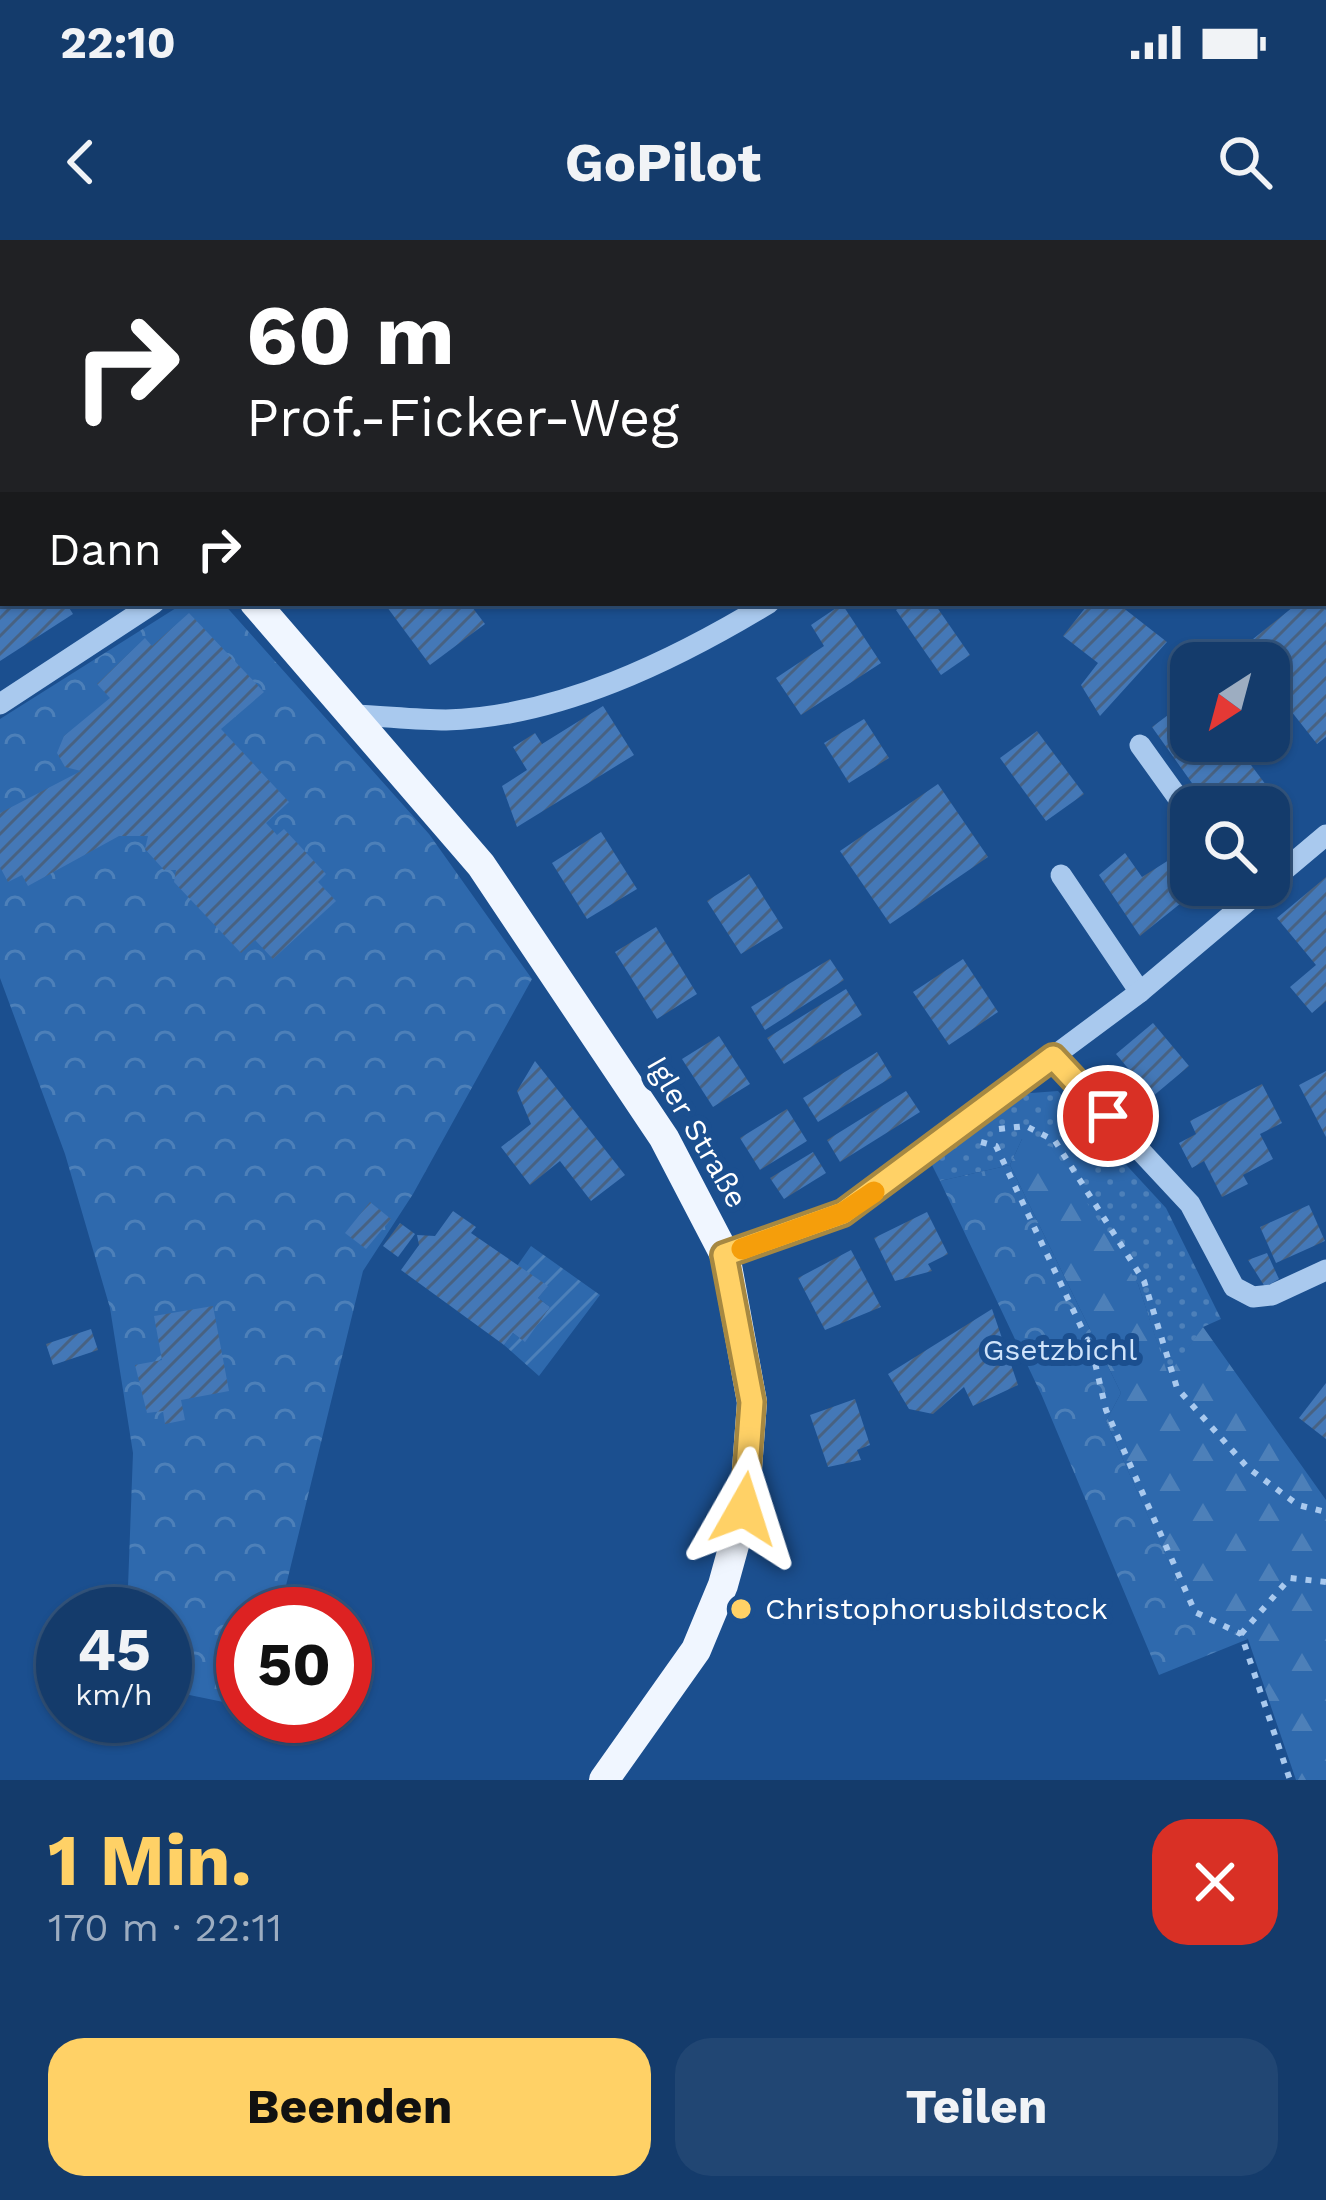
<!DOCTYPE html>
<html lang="de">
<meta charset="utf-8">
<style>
:root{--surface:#143b6b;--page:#214673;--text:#f1f3f6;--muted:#9dadc1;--line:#33557e;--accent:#ffd166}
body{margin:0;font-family:"Work Sans",sans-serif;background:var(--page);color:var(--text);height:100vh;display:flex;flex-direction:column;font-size:45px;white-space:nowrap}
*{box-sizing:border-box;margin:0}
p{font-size:39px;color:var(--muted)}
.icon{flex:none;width:66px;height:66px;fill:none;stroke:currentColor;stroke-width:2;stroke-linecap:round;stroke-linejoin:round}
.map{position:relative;height:1540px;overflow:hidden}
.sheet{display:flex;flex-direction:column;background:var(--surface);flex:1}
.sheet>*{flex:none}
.banner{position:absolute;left:0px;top:0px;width:1326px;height:366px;box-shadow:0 3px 9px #0004,0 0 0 3px var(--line);background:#202124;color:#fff;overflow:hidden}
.needle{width:78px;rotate:216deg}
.buttons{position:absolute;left:1170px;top:402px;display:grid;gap:24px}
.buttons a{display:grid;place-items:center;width:120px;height:120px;border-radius:24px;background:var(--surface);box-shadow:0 3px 9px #0004,0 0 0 3px var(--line);font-size:60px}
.speed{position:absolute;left:36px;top:1347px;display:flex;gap:24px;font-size:60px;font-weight:700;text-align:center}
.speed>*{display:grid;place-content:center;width:156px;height:156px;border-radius:50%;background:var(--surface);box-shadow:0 3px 9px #0004,0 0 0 3px var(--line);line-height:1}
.speed small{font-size:30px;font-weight:400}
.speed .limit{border:18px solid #d22;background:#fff;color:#111}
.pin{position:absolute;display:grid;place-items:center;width:102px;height:102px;color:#fff;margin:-51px;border:6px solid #fff;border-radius:50%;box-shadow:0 3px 12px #0007}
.me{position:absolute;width:132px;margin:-66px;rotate:6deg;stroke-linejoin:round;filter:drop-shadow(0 0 9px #0008)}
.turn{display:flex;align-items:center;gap:42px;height:252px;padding:0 48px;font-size:54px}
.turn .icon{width:156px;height:156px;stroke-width:2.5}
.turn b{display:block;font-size:84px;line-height:102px}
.then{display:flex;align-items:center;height:114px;padding:0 48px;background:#0003;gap:24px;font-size:45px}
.round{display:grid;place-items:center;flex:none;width:126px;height:126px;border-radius:36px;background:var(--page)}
.overview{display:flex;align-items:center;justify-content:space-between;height:204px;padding:0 48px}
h1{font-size:72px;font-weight:700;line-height:90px;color:var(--accent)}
.cta{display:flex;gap:24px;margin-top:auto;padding:24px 48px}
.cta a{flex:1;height:138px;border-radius:36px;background:var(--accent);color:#111;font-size:48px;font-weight:700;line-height:138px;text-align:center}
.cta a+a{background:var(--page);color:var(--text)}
.status{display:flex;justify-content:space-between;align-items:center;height:84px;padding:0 60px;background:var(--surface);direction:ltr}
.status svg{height:33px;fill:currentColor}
header{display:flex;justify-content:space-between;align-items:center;height:156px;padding:0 48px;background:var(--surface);font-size:54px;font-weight:700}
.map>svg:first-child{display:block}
</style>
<div class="status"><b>22:10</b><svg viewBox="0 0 49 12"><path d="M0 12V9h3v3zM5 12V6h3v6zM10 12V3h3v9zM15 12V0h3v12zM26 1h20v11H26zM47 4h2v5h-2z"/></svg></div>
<header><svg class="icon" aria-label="back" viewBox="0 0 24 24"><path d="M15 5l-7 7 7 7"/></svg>GoPilot<svg class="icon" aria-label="search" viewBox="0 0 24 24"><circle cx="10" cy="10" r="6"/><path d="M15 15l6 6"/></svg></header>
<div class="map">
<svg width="1326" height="1540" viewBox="0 0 1326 1540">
<defs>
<pattern id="grass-dots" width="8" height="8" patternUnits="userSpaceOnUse" patternTransform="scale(3)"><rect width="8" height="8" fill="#2e69ad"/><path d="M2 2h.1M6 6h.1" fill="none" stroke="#4d80b9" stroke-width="1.8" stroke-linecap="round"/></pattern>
<pattern id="forest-firs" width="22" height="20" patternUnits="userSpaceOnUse" patternTransform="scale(3)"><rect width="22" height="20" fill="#2e69ad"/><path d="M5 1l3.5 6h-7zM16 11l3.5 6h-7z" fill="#4d80b9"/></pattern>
<pattern id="park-crowns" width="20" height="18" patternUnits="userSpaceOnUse" patternTransform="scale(3)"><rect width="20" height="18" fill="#2e69ad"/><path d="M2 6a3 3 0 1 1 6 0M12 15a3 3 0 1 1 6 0" fill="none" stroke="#4d80b9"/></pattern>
<pattern id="garden-furrows" width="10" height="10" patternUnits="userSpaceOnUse" patternTransform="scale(3)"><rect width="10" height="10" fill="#2e69ad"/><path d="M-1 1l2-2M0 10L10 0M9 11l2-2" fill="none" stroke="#4d80b9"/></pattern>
<pattern id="building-hatch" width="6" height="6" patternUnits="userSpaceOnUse" patternTransform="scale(3)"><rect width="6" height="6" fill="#4478b7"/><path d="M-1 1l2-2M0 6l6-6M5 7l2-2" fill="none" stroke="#486282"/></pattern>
</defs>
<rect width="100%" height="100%" fill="#1b4f8f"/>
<path fill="url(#grass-dots)" d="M1058,851L1166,968L1221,1079L1203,1087L1168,1137L1138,1044L1022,899L1010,925L940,941L926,913L1018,854Z"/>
<path fill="url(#forest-firs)" d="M1022,899L1052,907L1138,1044L1168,1135L1203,1087L1326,1260V1540H1296L1248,1399L1188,1367L1106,1181L1121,1153L1010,925Z"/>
<g fill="url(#park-crowns)">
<path d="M184,363H223L429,594L532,739L413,954L363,1031L279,1374H243V1466L165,1450V1374H127L133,1213L110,1068L65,914L0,738V479Z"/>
<path d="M1010,925L1121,1153L1106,1181L1188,1366L1248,1399L1159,1435L1042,1156L940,941Z"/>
</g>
<path fill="url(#garden-furrows)" d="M531,1006L600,1055L539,1136L504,1105L513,1093L524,1101L550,1067L538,1058L547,1047L517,1026Z"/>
<g fill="url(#building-hatch)">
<path d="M0,363H66L73,374L0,421Z"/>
<path d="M384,363H469L485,384L430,425Z"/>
<path d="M907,363H934L970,415L941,435L896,370Z"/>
<path d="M1089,363H1117L1167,402L1100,476L1081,445L1098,423L1063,396Z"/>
<path d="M1298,363H1320L1326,370V497L1317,504L1269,443L1279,432L1253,399Z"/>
<path d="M842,364L881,423L801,475L776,438L824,406L811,385Z"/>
<path d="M189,373L264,452L221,489L289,562L266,583L277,595L284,589L326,634L318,642L336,661L273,719L255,700L241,713L174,642L176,630H164L145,609L148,596H119L28,646L22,635L8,642L0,627V573L81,531L65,527L57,513L64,496L110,458L97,444L145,398L152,406Z"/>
<path d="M1191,458V501H1233L1287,573L1269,587V567H1209L1152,487Z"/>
<path d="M603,466L634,515L517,587L502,546L527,530L513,507L535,493L542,504Z"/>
<path d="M864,479L889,518L849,543L824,503Z"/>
<path d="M1037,491L1084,554L1046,581L1000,518Z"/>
<path d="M938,544L988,617L890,684L840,611Z"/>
<path d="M601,592L637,649L587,679L552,623Z"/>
<path d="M1125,613L1142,637L1169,620L1191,655L1140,696L1099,635Z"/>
<path d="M749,634L783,688L741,714L707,661Z"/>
<path d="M1326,637V761L1312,773L1290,747L1316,725L1277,678Z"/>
<path d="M656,687L697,754L657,779L615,712Z"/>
<path d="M830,719L844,740L765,790L751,767Z"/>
<path d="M963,719L998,772L949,805L913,752Z"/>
<path d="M846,749L862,775L784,824L767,798Z"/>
<path d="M1153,783L1189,826L1152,857L1116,814Z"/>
<path d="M719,796L750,844L713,867L682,819Z"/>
<path d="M877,812L892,837L818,882L803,858Z"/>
<path d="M535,821L625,935L591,961L560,921L530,945L501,907L531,884L517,851Z"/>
<path d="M1326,831V897L1299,845Z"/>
<path d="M1262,844L1282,883L1260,894L1273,919L1243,935L1248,944L1222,957L1204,921L1192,928L1179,903L1196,894L1190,881Z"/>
<path d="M906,851L920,872L840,922L827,900Z"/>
<path d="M787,869L807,901L760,930L740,898Z"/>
<path d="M813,912L826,933L784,959L770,938Z"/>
<path d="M370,962L391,979L366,1009L345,993Z"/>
<path d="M1309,965L1325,1001L1276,1023L1260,987Z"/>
<path d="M453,971L476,987L471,993L548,1046L538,1058L550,1067L525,1102L513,1093L504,1105L401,1030L419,1005L417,995L435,996Z"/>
<path d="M927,972L948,1014L928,1024L932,1031L895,1041L874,998Z"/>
<path d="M400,983L415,994L398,1017L383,1006Z"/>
<path d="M851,1010L881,1067L825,1090L798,1038Z"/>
<path d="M1267,1013L1279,1039L1265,1047L1248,1020Z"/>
<path d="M213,1066L229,1151L181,1160L185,1180L165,1184L163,1171L147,1173L135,1125L162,1120L154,1076Z"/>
<path d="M992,1069L1018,1145L973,1166L964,1147L933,1174L909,1169L888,1134Z"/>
<path d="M91,1089L98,1110L53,1125L46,1104Z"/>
<path d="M1326,1143V1199L1299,1178Z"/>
<path d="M855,1159L870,1205L857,1210L861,1220L828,1227L810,1175Z"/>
</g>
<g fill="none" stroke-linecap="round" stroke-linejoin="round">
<g stroke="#a9c9ee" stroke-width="6" stroke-dasharray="6 9" stroke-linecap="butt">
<path d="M999,889L1026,886L1055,901L1144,1041L1177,1148L1247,1227L1298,1265L1326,1272"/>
<path d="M981,902L996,906L1092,1110L1106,1170L1195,1372L1241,1394L1290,1540"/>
<path d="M1241,1394L1290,1338L1326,1342"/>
</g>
<g stroke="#a9c9ee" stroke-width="21">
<path d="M771,0L774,3"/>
<path d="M288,3L295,0"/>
<path d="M1282,3L1286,0"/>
<path d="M0,215L3,214"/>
<path d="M0,464L154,363"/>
<path d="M353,475C383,476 415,480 446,480C559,477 675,420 769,363"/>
<path d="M1140,505L1191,576"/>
<path d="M1061,635L1140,752"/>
<path d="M1269,643L1326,595"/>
<path d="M1053,817L1190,964L1234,1047L1253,1057L1272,1055L1326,1030"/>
<path d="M725,1015L843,973L1140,752L1267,645"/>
</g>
<g stroke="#f0f6ff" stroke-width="30">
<path d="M127,0L128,3"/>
<path d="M255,363L481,625L664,898L725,1015L752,1162L744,1269L723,1345L696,1410L604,1540"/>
</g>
</g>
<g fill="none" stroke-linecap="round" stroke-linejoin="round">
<defs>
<path id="route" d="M744,1269L752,1162L724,1015L843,973L1053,817L1108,876"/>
</defs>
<use href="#route" stroke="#a68842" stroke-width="30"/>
<use href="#route" stroke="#ffd166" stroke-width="21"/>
<path stroke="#f59e0b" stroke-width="21" d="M742,1009L843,973L874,952"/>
</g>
<circle fill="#ffd166" stroke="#1b4f8f" stroke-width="4.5" cx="741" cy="1369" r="12"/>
<g text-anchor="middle" stroke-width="12" stroke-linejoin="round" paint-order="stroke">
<g font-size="30" fill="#fff" stroke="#1b4f8f">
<text transform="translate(697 892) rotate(60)" y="10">Igler Straße</text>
</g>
<g font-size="30" fill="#cfe3fa" stroke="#1b4f8f">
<text x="1060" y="1120">Gsetzbichl</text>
</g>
<g font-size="30" fill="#fff" stroke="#1b4f8f" text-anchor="start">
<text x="765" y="1379">Christophorusbildstock</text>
</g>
</g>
</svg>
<div class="buttons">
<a><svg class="needle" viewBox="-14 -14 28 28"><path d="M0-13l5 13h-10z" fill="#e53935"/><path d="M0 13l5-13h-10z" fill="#9dadc1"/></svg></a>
<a><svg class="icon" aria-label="search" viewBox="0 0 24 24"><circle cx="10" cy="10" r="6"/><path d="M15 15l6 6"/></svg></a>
</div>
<div class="speed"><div>45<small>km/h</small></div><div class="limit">50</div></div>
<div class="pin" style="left:1108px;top:876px;background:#d93025"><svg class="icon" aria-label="arrive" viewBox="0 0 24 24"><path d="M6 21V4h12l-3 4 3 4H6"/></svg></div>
<svg class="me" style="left:744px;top:1269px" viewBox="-20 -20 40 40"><path d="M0-17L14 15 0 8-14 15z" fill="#ffd166" stroke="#fff" stroke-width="4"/></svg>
<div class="banner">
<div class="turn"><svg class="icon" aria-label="right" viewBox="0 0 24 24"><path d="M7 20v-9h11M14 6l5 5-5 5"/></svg><div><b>60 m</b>Prof.-Ficker-Weg</div></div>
<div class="then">Dann<svg class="icon" aria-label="right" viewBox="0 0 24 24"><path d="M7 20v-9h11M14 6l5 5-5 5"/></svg></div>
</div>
</div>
<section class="sheet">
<div class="overview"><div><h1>1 Min.</h1><p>170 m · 22:11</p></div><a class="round" style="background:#d93025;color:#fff"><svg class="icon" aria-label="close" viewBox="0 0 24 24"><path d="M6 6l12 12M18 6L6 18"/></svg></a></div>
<div class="cta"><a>Beenden</a><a>Teilen</a></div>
</section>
